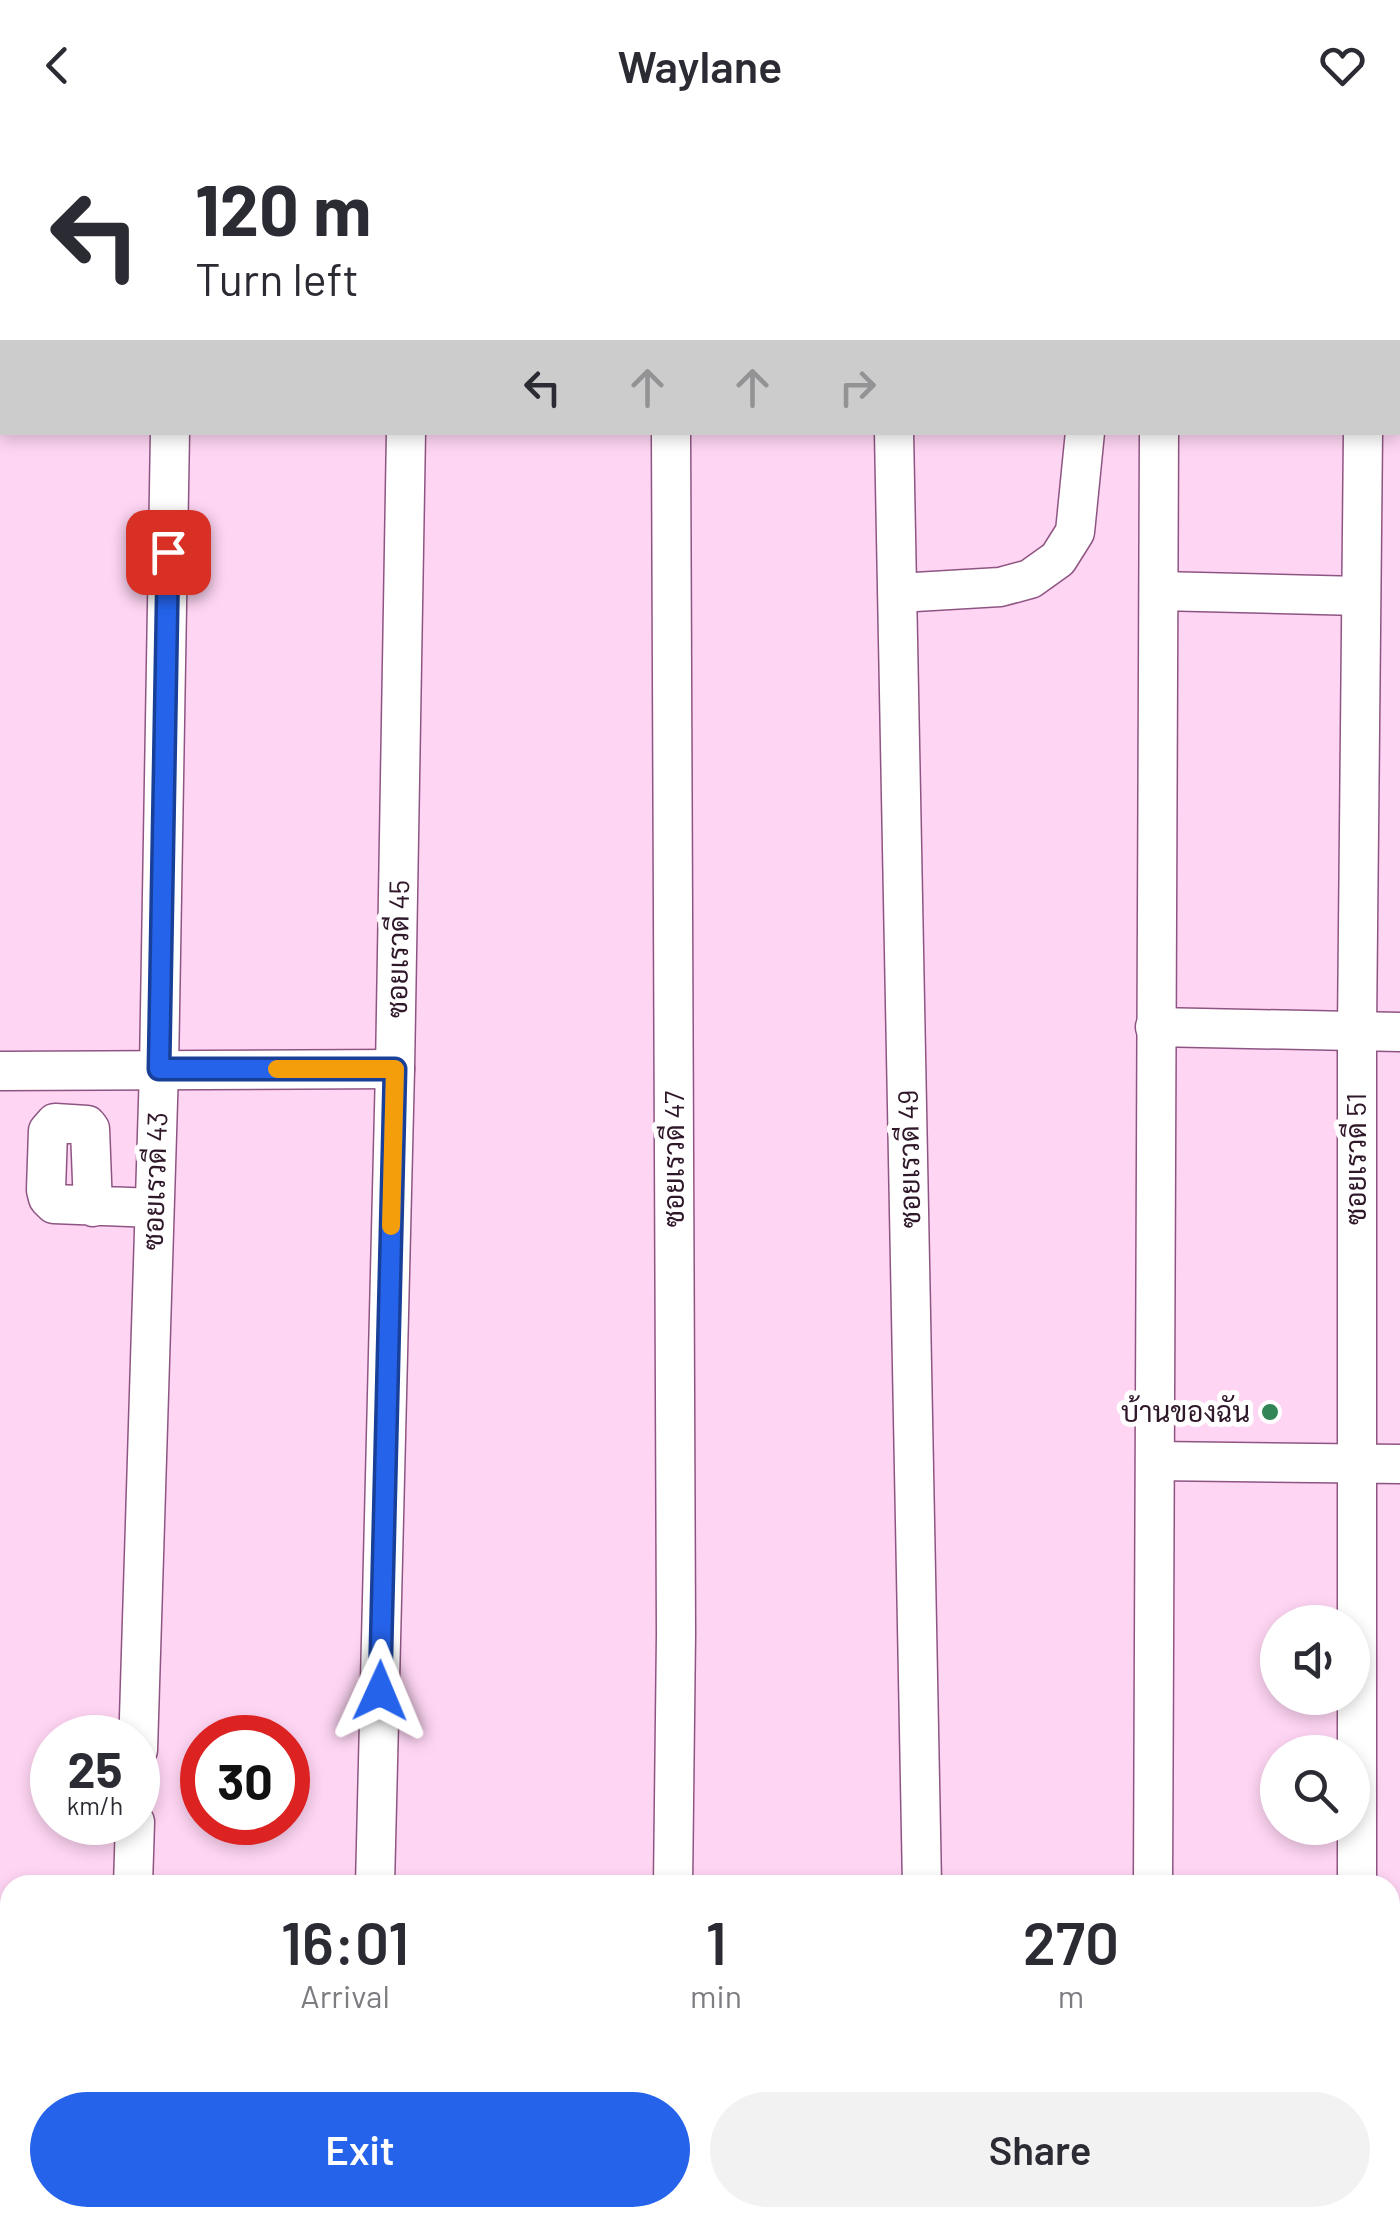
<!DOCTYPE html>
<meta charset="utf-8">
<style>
:root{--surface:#fff;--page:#f2f2f3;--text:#2b2b33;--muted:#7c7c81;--accent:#2563eb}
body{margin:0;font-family:Barlow,Sarabun,sans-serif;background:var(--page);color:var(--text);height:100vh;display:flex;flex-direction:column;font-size:38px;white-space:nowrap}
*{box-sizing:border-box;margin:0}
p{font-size:32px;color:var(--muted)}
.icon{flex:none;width:55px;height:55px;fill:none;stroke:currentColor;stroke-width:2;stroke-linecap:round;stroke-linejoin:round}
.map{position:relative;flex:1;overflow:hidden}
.panel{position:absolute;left:0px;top:1745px;width:1400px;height:352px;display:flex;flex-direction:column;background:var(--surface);border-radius:30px 30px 0 0;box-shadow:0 5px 15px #0003}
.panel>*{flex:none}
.banner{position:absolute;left:0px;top:0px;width:1400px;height:305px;box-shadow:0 5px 15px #0003;background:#fff;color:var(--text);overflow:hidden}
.fabs{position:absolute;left:1260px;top:1475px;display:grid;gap:20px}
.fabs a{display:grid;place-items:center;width:110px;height:110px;border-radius:50%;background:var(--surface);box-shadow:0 5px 15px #0003;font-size:50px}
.speed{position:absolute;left:30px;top:1585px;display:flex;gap:20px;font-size:50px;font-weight:700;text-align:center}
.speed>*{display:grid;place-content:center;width:130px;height:130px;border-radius:50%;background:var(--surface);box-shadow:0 5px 15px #0003;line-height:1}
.speed small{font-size:25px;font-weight:400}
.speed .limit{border:15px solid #d22;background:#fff;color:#111}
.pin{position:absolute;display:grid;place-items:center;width:85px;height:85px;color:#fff;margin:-42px;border-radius:20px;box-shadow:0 5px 15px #0006}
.me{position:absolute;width:110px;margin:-55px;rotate:1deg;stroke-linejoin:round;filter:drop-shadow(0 0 8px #0008)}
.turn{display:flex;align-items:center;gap:35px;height:210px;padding:0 30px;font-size:45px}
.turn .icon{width:130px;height:130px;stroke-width:2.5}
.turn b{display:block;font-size:70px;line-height:85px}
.lanes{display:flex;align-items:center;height:95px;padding:0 30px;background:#0003;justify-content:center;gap:50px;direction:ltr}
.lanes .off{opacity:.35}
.eta{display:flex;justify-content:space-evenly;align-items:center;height:170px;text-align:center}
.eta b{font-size:60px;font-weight:600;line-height:70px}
.cta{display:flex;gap:20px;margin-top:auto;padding:20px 30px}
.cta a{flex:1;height:115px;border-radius:60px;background:var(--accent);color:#fff;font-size:40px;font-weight:600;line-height:115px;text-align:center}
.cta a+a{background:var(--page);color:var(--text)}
header{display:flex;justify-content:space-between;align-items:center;height:130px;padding:0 30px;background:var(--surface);font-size:45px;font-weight:600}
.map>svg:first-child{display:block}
</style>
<header><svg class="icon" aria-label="back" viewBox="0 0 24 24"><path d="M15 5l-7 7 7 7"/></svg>Waylane<svg class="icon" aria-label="heart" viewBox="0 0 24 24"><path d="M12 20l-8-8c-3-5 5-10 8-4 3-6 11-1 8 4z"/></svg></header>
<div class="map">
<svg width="1400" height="2097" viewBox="0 0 1400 2097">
<rect width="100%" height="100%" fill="#fed5f3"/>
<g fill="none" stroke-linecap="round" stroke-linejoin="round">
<g stroke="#bcc6f6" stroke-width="35">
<path d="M338,0L348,2"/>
<path d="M911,2V0"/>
<path d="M1398,196L1400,197"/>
</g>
<defs>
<g id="minor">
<path d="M1034,0V2"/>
<path d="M1367,0V2"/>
<path d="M175,2V0"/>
<path d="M803,2V0"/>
<path d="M1119,2V0"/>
<path d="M1398,79H1400"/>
<path d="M671,302L676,1504L673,1755"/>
<path d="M894,302L922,1755"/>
<path d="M1159,461L1360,466"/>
<path d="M898,463L1000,457L1030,449L1058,429L1075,402L1085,302"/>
<path d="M1155,897L1400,902"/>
<path d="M0,941L395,939"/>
<path d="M93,1077L90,999L87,995L55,993L48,1001L46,1060L48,1068L54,1074L154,1078"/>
<path d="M1156,1331L1400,1334"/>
<path d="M138,1620L159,939L170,302"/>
<path d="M133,1755L135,1692"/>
<path d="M375,1755L395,939L406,302"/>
<path d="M1153,1755L1159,302"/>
<path d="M1357,1755V899L1363,302"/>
<path d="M1390,1904H1400"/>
<path d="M0,1918H10"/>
<path d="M1390,2081L1400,2082"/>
<path d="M40,2088L41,2097"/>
<path d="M196,2088V2097"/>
<path d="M284,2088L285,2097"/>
<path d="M378,2088L379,2097"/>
<path d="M640,2088L641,2097"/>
<path d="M865,2088L866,2097"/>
<path d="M1107,2097V2088"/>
</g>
</defs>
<use href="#minor" stroke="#8f5582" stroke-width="41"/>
<use href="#minor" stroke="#fff" stroke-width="38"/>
</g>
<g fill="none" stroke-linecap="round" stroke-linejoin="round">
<defs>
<path id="route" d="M168,422L159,939H395L380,1561"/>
</defs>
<use href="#route" stroke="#184099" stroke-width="25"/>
<use href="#route" stroke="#2563eb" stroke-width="18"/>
<path stroke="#f59e0b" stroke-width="18" d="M277,939H395L391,1096"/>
</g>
<circle fill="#328556" stroke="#fff" stroke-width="4" cx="1270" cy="1282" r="10"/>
<g text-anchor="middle" stroke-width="10" stroke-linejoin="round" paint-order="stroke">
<g font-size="28" fill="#30182b" stroke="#fff">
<text transform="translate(398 819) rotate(-89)" y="10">ซอยเรวดี 45</text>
<text transform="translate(674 1029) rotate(-90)" y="10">ซอยเรวดี 47</text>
<text transform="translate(909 1029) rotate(-91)" y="10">ซอยเรวดี 49</text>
<text transform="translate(1356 1029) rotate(-90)" y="10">ซอยเรวดี 51</text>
<text transform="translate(155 1051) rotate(-88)" y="10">ซอยเรวดี 43</text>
</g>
<g font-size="28" fill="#30182b" stroke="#fff" text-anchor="end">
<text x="1250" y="1292">บ้านของฉัน</text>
</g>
</g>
</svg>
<div class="fabs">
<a><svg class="icon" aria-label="sound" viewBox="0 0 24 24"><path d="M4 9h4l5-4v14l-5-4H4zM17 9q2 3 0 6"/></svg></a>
<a><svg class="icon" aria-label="search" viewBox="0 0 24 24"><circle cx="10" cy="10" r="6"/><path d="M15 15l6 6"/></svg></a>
</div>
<div class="speed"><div>25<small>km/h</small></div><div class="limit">30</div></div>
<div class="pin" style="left:168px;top:422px;background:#d93025"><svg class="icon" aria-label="arrive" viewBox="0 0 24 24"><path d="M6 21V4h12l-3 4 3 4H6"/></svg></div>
<svg class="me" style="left:380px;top:1561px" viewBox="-20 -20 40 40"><path d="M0-17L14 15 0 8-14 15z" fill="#2563eb" stroke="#fff" stroke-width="4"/></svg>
<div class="banner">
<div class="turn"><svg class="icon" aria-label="left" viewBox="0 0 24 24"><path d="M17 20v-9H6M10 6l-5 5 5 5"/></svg><div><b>120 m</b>Turn left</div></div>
<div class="lanes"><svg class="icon" aria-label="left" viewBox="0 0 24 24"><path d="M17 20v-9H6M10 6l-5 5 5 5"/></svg><svg class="icon off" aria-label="ahead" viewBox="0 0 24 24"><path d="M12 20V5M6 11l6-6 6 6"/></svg><svg class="icon off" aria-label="ahead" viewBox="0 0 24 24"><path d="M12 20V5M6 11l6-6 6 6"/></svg><svg class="icon off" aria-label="right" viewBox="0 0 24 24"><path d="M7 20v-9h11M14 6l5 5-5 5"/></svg></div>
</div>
<section class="panel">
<div class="eta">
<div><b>16:01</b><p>Arrival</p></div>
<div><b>1</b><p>min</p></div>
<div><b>270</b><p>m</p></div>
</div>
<div class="cta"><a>Exit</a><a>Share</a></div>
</section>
</div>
